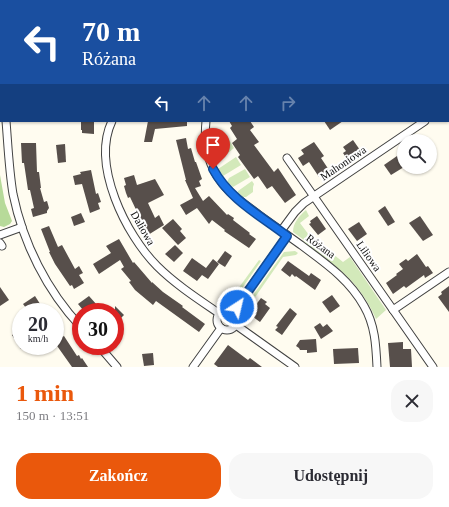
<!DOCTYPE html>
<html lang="pl">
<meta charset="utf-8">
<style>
:root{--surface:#fff;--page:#f7f7f7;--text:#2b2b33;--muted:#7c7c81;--accent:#ea580c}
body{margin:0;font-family:"Times New Roman",serif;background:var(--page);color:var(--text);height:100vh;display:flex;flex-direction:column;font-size:15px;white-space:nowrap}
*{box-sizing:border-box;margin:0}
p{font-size:13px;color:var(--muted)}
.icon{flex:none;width:22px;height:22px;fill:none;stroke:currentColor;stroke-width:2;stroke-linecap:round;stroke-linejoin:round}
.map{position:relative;height:367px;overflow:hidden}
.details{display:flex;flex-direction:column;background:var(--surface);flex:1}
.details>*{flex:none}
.banner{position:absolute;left:0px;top:0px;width:449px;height:122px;box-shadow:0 1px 3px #0004;background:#1a4fa0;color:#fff;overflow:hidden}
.fabs{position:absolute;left:397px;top:134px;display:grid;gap:8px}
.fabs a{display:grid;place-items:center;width:40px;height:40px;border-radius:50%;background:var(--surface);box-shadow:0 1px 3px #0004;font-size:20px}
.speed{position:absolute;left:12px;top:303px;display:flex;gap:8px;font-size:20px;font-weight:700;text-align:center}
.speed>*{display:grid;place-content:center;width:52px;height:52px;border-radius:50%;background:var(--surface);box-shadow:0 1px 3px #0004;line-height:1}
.speed small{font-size:10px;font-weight:400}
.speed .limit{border:6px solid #d22;background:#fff;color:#111}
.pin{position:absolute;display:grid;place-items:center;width:34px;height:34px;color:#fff;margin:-41px -17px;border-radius:50% 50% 50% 0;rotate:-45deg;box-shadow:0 0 4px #0007}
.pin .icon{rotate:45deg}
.me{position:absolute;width:44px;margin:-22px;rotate:35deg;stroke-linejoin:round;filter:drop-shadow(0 0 3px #0008)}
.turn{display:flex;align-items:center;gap:14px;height:84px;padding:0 16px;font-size:18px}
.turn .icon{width:52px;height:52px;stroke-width:2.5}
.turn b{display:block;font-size:28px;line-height:34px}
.lanes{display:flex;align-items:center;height:38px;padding:0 16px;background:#0003;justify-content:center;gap:20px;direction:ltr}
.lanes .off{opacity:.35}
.round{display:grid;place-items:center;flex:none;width:42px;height:42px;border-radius:16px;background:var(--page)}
.summary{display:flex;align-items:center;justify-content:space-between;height:68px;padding:0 16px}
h1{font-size:24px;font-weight:700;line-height:30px;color:var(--accent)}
.button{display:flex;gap:8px;margin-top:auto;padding:8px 16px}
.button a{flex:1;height:46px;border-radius:16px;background:var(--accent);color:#fff;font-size:16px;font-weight:700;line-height:46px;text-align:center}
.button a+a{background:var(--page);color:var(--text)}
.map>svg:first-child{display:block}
</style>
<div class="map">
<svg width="449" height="367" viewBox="0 0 449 367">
<rect width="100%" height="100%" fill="#fffcf0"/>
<g fill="#d3e9ba">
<path d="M228,138L234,148L217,162L215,161L212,148Z"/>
<path d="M236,157L241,165L223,176L218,169Z"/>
<path d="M245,169L250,177L233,187L227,182L229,178Z"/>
<path d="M252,181L254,184L253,187V192L246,197H243L238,193V191Z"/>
<path d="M306,210L309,216L300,223L309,235L343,262L350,257L386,310L376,319C359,280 336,266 303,242L304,240L293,232C293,223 299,216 306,210Z"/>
<path d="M295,251L298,253L296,255L283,257L242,316L241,312L284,252Z"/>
<path d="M259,260L261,261L231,304H227Z"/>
</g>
<path fill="#b7da99" d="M0,175L5,203L12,221L10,224L4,227L0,226Z"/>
<g fill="#574f4b">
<path d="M81,121H94V134L82,133V130H81Z"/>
<path d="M148,121H187V126L155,129L152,142H144Z"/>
<path d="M229,121H250L254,127L250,130L259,142L254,145L274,172L278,168L296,195L285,203L272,186L267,189L258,176L254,179L238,157L240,155L232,143L237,139L230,128L232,126Z"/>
<path d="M324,121H343L330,130Z"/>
<path d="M186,138L188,149L191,148L195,162H196L202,179L199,181L201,186L195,188L203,201L209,196L227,215L228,214L234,218L233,220L250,233L249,234L256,239L249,248L224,231L225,230L212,220L209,224L197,208L186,215L180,205L193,198L185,180H186L176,140Z"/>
<path d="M353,140L360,150L347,159L343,153L346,151L343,147Z"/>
<path d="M314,142L324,156L321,158L329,170L319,177L309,162L303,166L298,158L304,154L301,150Z"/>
<path d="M21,143H36L37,172H39L41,188H40L44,202L47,201L49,208L47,211V213L33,217L31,209L34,208L30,190H28L24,163H22Z"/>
<path d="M65,144L66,162L58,163L56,145Z"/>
<path d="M397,156L404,167L391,175L384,165Z"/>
<path d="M91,170L96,194L98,193L101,202L98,203L100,209L90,213L82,184L75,185L73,176L81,174L80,172Z"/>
<path d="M134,175L137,185L155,179L164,195L148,203L155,218L159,215L164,225L148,235L130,197L128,198L126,193L124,186L126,185L124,178Z"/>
<path d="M385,206L395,222L388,226L378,211Z"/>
<path d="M81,213L85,222L74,226L71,217Z"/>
<path d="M317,216L326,229L318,235L309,224L311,223L310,221Z"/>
<path d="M420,216L433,235L423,241L409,223Z"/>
<path d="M173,219L182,229L180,231L186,238L178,245L162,228Z"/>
<path d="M359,222L367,234L357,241L348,229Z"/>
<path d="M49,226L58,247L62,245L75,269L79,266L83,273L79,275L84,283L74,289L72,285L70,286L55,264L49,252H50L41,229Z"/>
<path d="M119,239L133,263L134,262L152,283V282L163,292L183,306L182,307L205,324L199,332L156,301L153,305L135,290L129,282L131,281L121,269L124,267L120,260L99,274L93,264L111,253L106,246Z"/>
<path d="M175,245L183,253L174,262L165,254Z"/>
<path d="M225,251L232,256L225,267L217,262Z"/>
<path d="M417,254L426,267L428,266L433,273L425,278L424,275L406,288L404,286L393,294L386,283L397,275L396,274L403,269L399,264L406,259L408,261Z"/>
<path d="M192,258L206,268L213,259L219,264L208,279L202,275L197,281L183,271Z"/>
<path d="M288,261L309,276L311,273L321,280L315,290L296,276L295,277L292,274L290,277L281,270Z"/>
<path d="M449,286V312L438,297L442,294L441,292Z"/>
<path d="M0,287L9,300L0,306Z"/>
<path d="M332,295L340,306L330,313L322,302Z"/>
<path d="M35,296L42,307L33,312H29L23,304Z"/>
<path d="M89,296L97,305L90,311L87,307L83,310L78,304Z"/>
<path d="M261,298L267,302L265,304L270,308L260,322L249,314Z"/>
<path d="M115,306L124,315L115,324Z"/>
<path d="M290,308L297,314L282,335L275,330L278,327L276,326Z"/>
<path d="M320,323L323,327L327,324L333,331L321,339L314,327Z"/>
<path d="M55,327L62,337L64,336L77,356L79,355L81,359L82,358L88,367H72L55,343Z"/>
<path d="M21,330V349L12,335Z"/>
<path d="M316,339L317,352L307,353V350H300L299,348L296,346L300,340Z"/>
<path d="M403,342V349H411L412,367H390L388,343Z"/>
<path d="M228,345L248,360L250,358L262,367H218L214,364Z"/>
<path d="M358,348L359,363L334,364L333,349Z"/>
<path d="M153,353L154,365L144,366L142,354Z"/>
</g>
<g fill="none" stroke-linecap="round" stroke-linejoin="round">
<defs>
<g id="street">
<path d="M212,0L213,1"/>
<path d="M330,0V1"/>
<path d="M343,1L345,0"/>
<path d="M0,62H1"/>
<path d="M0,80L1,83"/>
<path d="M448,105H449"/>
<path d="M6,121C8,145 9,170 13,194C23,243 47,291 81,327"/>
<path d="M112,121C91,165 126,235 157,266C175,284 198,299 220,314"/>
<path d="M206,121C204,141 207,162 219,179C229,194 245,204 259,215C273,225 287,235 301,245C325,263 349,279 364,306C375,325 376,345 377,367"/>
<path d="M287,158L433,367"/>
<path d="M281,231L295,212L304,203L425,121"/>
<path d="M0,235L22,227"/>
<path d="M0,243L2,246"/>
<path d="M393,310L449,272"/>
<circle cx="227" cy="320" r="10"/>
<path d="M233,312L287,236"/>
<path d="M236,325L295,367"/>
<path d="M99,346L117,367"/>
<path d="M193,367L221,328"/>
</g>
</defs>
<use href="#street" stroke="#424242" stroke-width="9"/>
<use href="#street" stroke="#fff" stroke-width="7"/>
</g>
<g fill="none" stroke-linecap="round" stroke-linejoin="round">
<defs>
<path id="route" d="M213,169C229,199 261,216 287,236L237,307"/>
</defs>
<use href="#route" stroke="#114b97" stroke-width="10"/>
<use href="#route" stroke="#1a73e8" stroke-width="7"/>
</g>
<g text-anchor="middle" stroke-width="4" stroke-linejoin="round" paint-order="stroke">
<g font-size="11" fill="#0f0f0f" stroke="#fff">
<text transform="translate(343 163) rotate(-34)" y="4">Mahoniowa</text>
<text transform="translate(143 228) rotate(60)" y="4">Daliowa</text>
<text transform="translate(321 246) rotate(36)" y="4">Różana</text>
<text transform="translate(369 256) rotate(55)" y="4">Liliowa</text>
</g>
</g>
</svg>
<div class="fabs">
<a><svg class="icon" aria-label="search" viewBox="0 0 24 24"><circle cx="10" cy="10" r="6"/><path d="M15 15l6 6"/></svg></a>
</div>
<div class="speed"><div>20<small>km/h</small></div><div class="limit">30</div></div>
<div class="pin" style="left:213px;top:169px;background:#d93025"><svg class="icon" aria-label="arrive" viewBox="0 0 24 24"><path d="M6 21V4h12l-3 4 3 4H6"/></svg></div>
<svg class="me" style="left:237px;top:307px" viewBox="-20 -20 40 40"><circle r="17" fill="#1a73e8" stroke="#fff" stroke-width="3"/><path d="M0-11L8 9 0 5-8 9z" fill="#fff"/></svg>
<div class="banner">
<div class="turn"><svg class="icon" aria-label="left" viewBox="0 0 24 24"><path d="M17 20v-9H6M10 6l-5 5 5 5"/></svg><div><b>70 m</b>Różana</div></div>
<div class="lanes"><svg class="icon" aria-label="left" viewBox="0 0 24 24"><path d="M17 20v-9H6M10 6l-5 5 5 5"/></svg><svg class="icon off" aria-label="ahead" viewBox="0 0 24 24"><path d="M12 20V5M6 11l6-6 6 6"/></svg><svg class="icon off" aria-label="ahead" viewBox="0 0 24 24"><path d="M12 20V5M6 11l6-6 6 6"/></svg><svg class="icon off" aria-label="right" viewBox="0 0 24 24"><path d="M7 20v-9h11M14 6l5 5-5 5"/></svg></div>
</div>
</div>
<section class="details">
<div class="summary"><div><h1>1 min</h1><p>150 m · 13:51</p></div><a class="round"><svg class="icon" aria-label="close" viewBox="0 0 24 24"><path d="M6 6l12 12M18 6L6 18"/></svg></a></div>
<div class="button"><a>Zakończ</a><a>Udostępnij</a></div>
</section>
